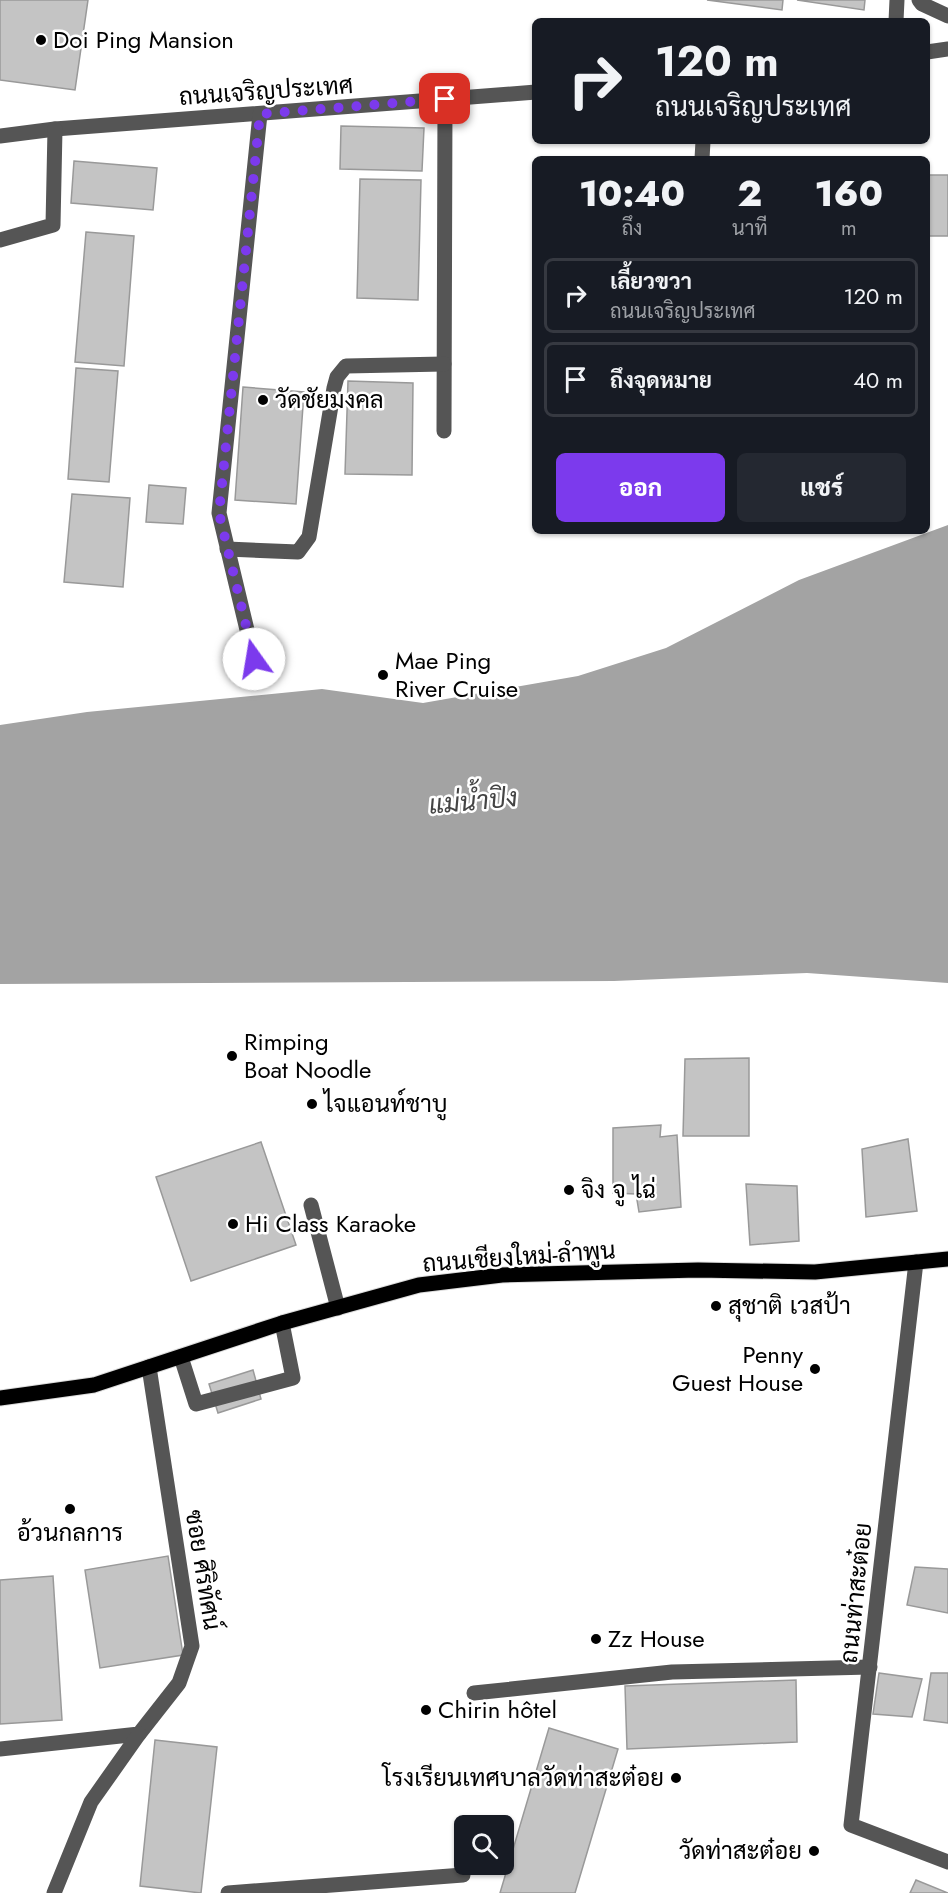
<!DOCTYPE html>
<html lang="th">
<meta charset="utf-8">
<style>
:root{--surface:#171b24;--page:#242831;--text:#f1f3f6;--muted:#9ea1a6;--line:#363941;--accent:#7c3aed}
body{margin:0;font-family:Jost,Sarabun,sans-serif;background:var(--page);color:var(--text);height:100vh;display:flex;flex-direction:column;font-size:22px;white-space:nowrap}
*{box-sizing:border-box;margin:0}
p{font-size:20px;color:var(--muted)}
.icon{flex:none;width:33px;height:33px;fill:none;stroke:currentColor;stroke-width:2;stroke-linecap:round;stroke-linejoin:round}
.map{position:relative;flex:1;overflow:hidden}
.drawer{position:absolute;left:532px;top:156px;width:398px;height:378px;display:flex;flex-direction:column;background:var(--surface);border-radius:9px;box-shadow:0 2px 4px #0004}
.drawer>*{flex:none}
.hud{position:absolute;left:532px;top:18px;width:398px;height:126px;border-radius:9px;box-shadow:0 2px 4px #0004;background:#171b24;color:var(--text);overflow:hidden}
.controls{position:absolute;left:454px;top:1815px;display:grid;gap:12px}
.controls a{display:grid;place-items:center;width:60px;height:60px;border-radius:9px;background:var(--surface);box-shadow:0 2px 4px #0004;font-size:30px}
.pin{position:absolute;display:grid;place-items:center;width:51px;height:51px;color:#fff;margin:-26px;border-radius:12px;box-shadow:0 3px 9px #0006}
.me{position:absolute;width:66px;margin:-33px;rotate:347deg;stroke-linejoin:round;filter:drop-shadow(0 0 4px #0008)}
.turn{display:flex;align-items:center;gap:21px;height:126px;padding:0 24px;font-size:27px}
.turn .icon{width:78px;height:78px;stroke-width:2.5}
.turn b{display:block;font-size:42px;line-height:51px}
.eta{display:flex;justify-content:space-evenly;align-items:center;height:102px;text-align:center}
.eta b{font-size:36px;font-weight:800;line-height:42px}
.primary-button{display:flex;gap:12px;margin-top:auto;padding:12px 24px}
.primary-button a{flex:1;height:69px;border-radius:9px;background:var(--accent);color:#fff;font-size:24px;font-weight:800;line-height:69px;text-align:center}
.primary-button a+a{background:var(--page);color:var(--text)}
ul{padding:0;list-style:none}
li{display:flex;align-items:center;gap:18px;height:75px;margin:0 12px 9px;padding:0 12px;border:3px solid var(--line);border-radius:9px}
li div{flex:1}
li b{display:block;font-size:22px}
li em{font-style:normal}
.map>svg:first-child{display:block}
</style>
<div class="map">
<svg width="948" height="1893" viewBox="0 0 948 1893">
<rect width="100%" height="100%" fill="#fff"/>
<path fill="#a3a3a3" d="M948,525V983L807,973L614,981L0,984V725L87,712L322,689L423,703L578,676L666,648L799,580Z"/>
<g fill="#c4c4c4" stroke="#999" stroke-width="1.5">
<path d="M0,0H88L75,90L0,80Z"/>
<path d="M707,0H783L782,10Z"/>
<path d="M797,0H865L864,10Z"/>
<path d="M341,126L424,128L422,171L340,169Z"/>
<path d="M74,161L157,168L153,210L71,203Z"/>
<rect x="927" y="175" width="21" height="61"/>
<path d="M360,179L421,180L418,300L357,298Z"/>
<path d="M86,232L134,236L124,366L75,362Z"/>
<path d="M76,368L118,371L109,482L68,479Z"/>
<path d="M348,381L413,383L412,475L345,474Z"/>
<path d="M243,387L304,392L296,504L235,500Z"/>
<path d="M149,485L186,488L183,524L146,522Z"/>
<path d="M72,494L130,498L123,587L64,582Z"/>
<path d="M749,1058V1136H683L685,1059Z"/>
<path d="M661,1125L660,1137L677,1135L681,1207L639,1212L636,1194L613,1193V1128Z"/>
<path d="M908,1139L917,1211L866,1217L862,1149Z"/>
<path d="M261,1142L296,1245L191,1281L156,1177Z"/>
<path d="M746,1184L797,1186L799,1241L750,1245Z"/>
<path d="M253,1370L261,1399L218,1413L209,1384Z"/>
<path d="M168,1556L183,1655L100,1668L85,1570Z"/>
<path d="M915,1567L948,1569V1613L907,1605Z"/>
<path d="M53,1576L62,1720L0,1724V1580Z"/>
<path d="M879,1673L922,1679L912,1717L873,1714Z"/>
<path d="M931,1673H948V1723L924,1720Z"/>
<path d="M796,1680L797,1742L627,1749L625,1686Z"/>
<path d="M549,1728L618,1749L575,1893H500Z"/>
<path d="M155,1740L217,1747L201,1893L140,1886Z"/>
<path d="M916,1880L948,1893H910Z"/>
</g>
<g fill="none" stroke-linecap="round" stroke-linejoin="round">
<defs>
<path id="major" d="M0,1398L94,1385L282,1323L419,1285L502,1275L698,1270L815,1272L948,1259"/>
</defs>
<use href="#major" stroke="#dbdbdb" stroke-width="17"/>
<g stroke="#555" stroke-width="15">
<path d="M919,0L922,4L948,16"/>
<path d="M896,21L897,0"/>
<path d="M927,52L948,49"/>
<path d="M0,136L55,129L536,92"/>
<path d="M702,159L703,141"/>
<path d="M0,240L53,225L55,129"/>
<path d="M444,431L445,99"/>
<path d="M227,549L298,552L309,537L334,388L337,377L346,366L444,364"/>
<path d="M254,659L219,513L260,114"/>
<path d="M311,1205L338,1308"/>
<path d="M916,1262L851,1825L948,1862"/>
<path d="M181,1357L196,1404L293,1378L282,1323"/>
<path d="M474,1693L672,1672L870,1667"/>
<path d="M0,1749L139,1734L179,1683L192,1646L149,1367"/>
<path d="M54,1893L91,1802L139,1734"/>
<path d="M228,1893L463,1875"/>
</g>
<use href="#major" stroke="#000" stroke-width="15"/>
</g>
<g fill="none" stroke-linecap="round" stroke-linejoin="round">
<path stroke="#7c3aed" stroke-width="10" stroke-dasharray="0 18" d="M254,659L219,513L260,114L445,99"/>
</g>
<g fill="#000" stroke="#fff" stroke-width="2">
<circle cx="41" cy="40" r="6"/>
<circle cx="263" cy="400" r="6"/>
<circle cx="383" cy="675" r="6"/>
<circle cx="232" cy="1056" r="6"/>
<circle cx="312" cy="1104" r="6"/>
<circle cx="569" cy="1190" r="6"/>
<circle cx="233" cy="1224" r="6"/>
<circle cx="716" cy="1306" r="6"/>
<circle cx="815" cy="1369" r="6"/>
<circle cx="70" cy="1509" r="6"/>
<circle cx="596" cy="1639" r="6"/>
<circle cx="426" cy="1710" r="6"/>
<circle cx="676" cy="1778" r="6"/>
<circle cx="814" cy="1851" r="6"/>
</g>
<g text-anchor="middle" stroke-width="5" stroke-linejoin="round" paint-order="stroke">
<g font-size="24" fill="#000" stroke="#fff" text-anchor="start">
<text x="53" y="48">Doi Ping Mansion</text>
<text x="275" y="408">วัดชัยมงคล</text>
<text x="395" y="669">Mae Ping<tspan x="395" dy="28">River Cruise</tspan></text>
<text x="244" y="1050">Rimping<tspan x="244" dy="28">Boat Noodle</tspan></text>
<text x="324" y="1112">ไจแอนท์ชาบู</text>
<text x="581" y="1198">จิง จู ไฉ่</text>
<text x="245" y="1232">Hi Class Karaoke</text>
<text x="728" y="1314">สุชาติ เวสป้า</text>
<text x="803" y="1363" text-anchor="end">Penny<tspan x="803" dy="28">Guest House</tspan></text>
<text x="70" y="1541" text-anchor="middle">อ้วนกลการ</text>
<text x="608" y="1647">Zz House</text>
<text x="438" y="1718">Chirin hôtel</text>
<text x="664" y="1786" text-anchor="end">โรงเรียนเทศบาลวัดท่าสะต๋อย</text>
<text x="802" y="1859" text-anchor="end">วัดท่าสะต๋อย</text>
</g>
<g font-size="24" fill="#000" stroke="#fff">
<text transform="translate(266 91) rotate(-4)" y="8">ถนนเจริญประเทศ</text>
<text transform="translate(519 1257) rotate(-4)" y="8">ถนนเชียงใหม่-ลำพูน</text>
<text transform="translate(203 1570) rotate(81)" y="8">ซอย ศิริทัศน์</text>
<text transform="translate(856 1593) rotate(-84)" y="8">ถนนท่าสะต๋อย</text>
</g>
<g font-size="26" font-style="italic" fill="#444" stroke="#fff">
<text transform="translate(473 801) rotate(-5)" y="9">แม่น้ำปิง</text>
</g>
</g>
</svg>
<div class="controls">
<a><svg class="icon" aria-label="search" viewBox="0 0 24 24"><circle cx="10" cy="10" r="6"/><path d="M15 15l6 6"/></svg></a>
</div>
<div class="pin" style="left:445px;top:99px;background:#d93025"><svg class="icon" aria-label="arrive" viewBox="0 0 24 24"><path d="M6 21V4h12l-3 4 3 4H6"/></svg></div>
<svg class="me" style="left:254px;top:659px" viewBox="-20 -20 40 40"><circle r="19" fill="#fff"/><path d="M0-13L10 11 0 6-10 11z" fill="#7c3aed"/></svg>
<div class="hud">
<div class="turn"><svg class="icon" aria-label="right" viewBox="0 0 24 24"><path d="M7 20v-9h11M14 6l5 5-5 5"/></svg><div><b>120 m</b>ถนนเจริญประเทศ</div></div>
</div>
<section class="drawer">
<div class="eta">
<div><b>10:40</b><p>ถึง</p></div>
<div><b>2</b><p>นาที</p></div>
<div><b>160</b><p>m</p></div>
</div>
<ul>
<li><svg class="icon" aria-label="right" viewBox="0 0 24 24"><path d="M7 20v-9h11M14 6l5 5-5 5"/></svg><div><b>เลี้ยวขวา</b><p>ถนนเจริญประเทศ</p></div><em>120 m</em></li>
<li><svg class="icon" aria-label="arrive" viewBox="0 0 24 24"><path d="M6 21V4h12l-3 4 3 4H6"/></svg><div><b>ถึงจุดหมาย</b></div><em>40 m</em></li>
</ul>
<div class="primary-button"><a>ออก</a><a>แชร์</a></div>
</section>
</div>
